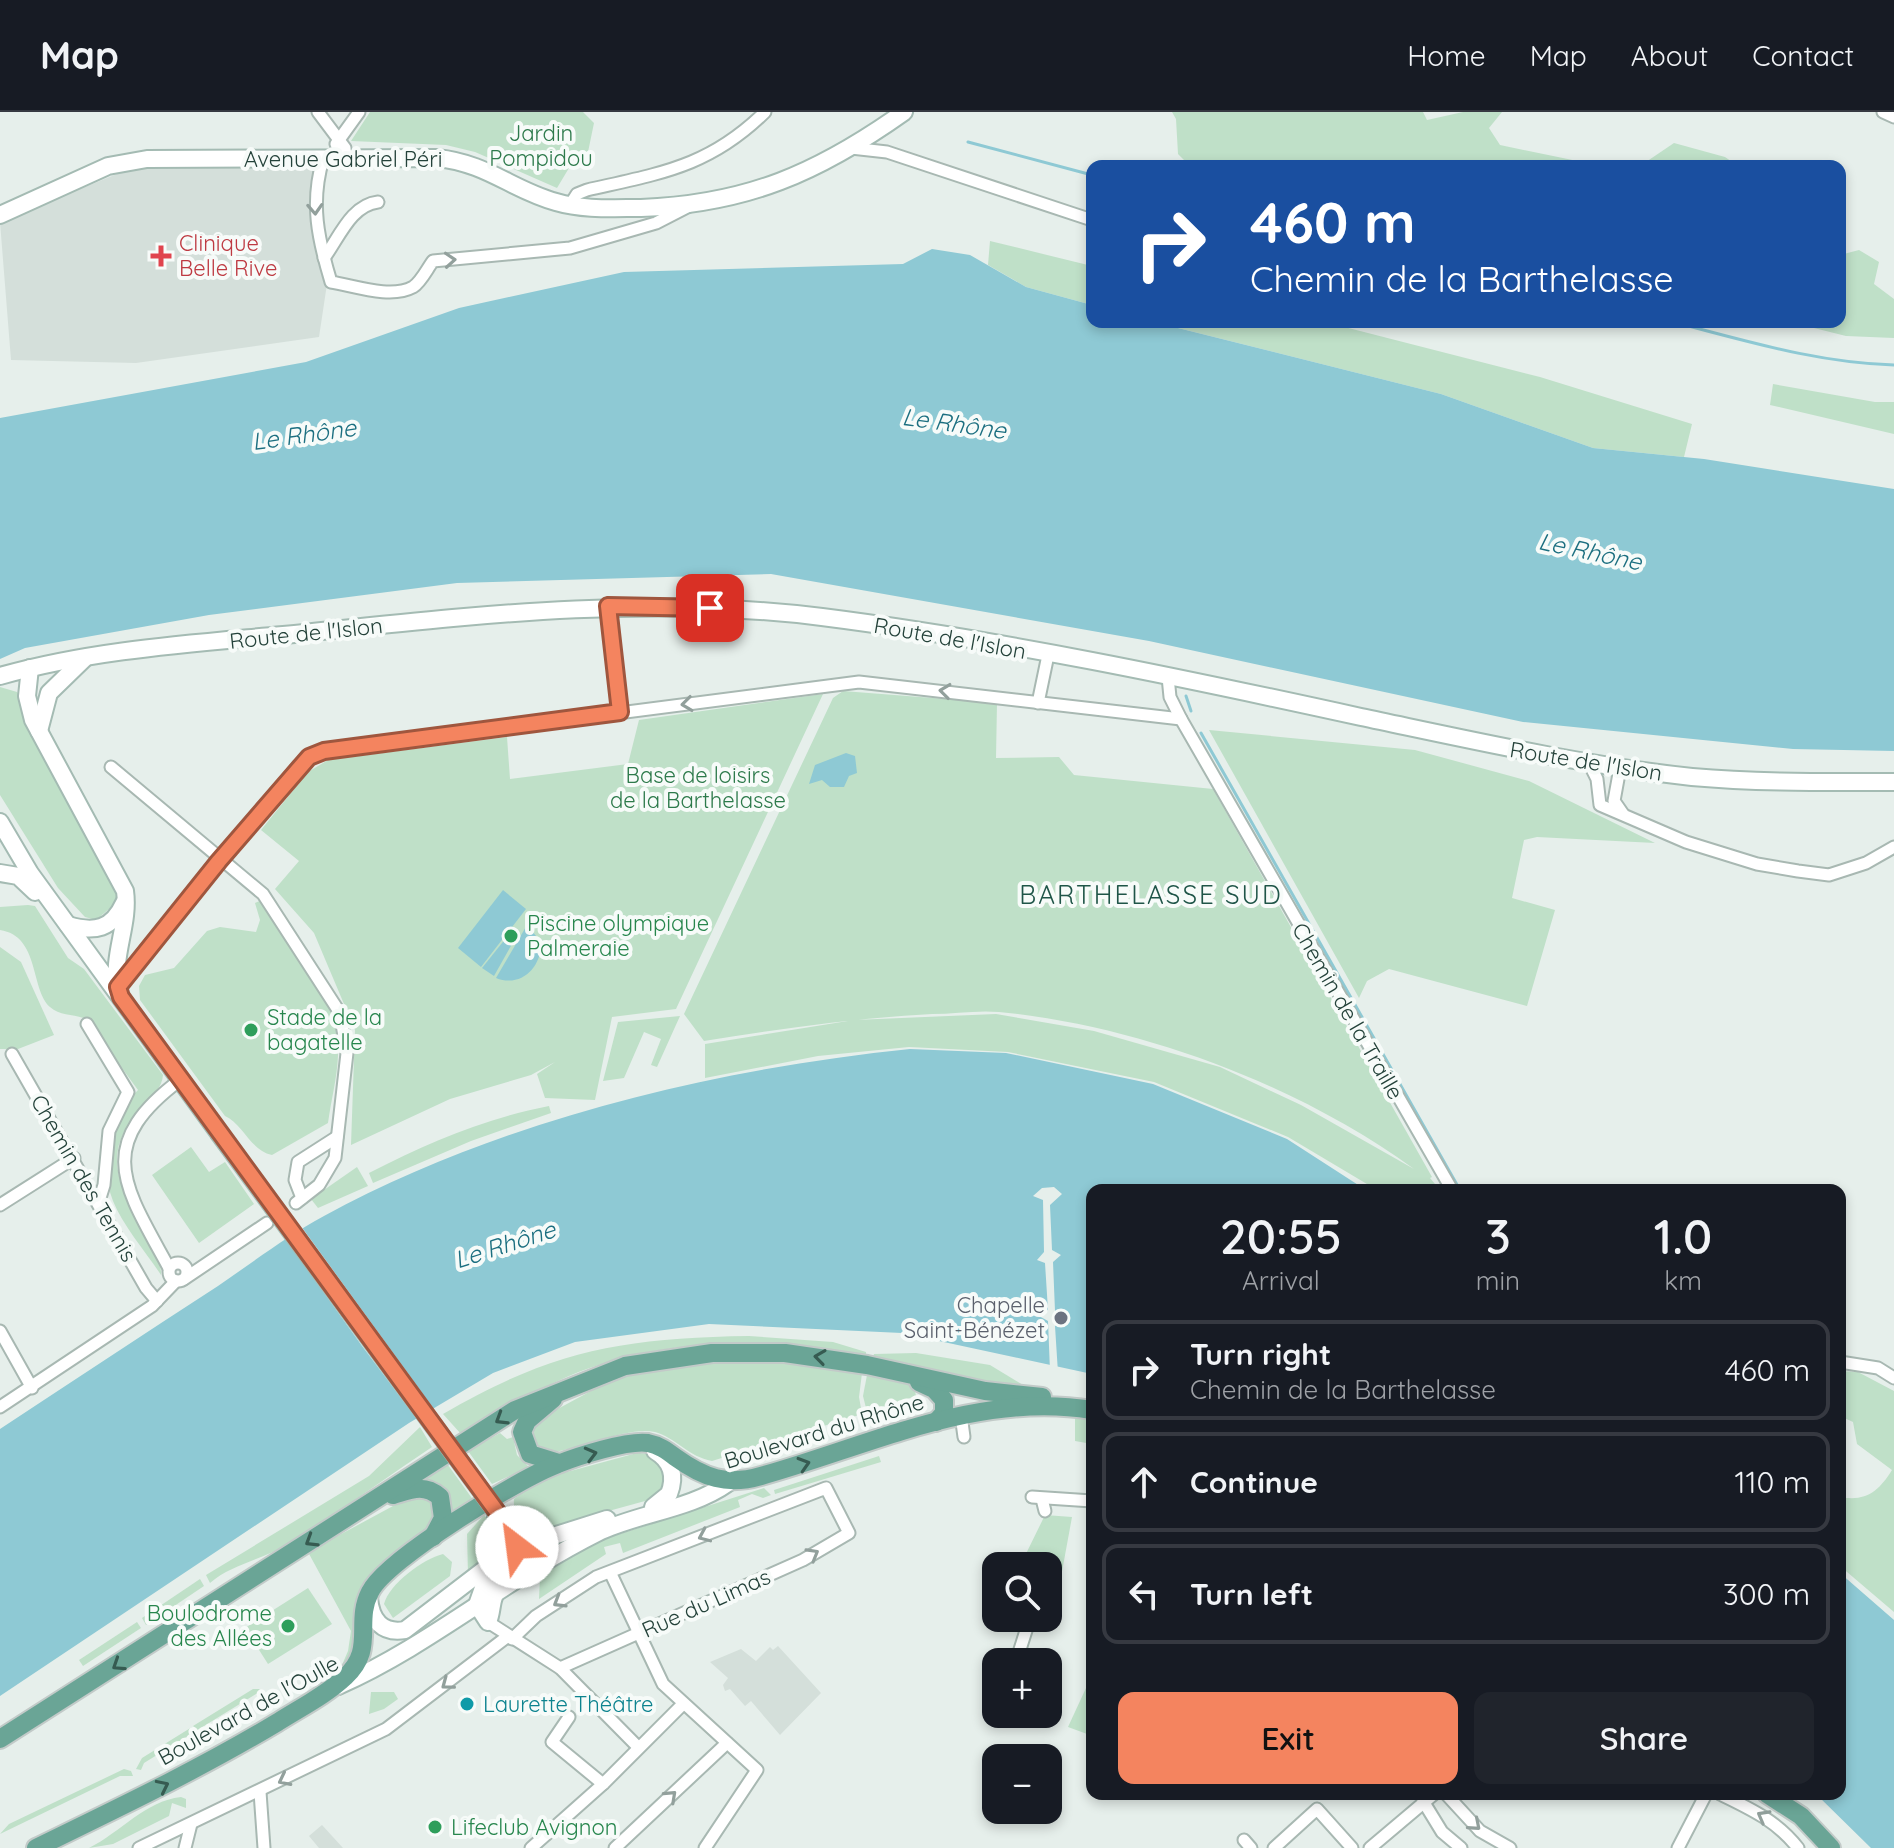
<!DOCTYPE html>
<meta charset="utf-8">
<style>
:root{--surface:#171b24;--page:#20242c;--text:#f1f3f6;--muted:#9ea1a6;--line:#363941;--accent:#f4845f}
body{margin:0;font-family:Quicksand,sans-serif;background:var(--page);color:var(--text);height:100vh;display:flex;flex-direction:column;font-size:30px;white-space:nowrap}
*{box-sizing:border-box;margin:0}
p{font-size:26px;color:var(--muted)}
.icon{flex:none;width:44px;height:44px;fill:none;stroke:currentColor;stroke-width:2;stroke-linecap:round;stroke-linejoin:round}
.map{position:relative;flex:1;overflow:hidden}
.panel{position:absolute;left:1086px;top:1072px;width:760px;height:616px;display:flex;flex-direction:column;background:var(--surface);border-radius:16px;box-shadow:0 4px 12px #0003}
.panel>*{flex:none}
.banner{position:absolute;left:1086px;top:48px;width:760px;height:168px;border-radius:16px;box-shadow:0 4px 12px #0003;background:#1a4fa0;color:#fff;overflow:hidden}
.fabs{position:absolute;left:982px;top:1440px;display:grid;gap:16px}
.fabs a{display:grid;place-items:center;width:80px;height:80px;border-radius:16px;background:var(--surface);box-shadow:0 4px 12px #0003;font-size:40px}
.pin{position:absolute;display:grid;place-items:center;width:68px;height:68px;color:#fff;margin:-34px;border-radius:16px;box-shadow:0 4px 12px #0006}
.me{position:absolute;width:88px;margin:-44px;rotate:330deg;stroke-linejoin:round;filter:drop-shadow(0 0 6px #0008)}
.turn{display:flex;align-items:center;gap:28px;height:168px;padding:0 32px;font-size:36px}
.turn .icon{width:104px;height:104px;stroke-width:2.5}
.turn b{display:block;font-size:56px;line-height:68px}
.eta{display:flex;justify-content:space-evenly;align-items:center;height:136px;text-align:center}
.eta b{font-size:48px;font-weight:600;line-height:56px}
.primary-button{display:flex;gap:16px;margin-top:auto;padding:16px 32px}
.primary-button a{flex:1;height:92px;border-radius:16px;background:var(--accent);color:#111;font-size:32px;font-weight:600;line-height:92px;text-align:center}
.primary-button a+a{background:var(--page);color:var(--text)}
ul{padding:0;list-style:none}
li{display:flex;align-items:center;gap:24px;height:100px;margin:0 16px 12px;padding:0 16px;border:4px solid var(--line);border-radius:16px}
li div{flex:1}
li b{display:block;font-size:30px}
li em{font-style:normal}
header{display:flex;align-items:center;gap:48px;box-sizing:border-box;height:112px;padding:0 40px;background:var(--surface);border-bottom:2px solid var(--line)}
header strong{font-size:38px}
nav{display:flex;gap:44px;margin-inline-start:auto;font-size:28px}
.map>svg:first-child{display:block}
</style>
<header>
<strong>Map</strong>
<nav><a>Home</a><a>Map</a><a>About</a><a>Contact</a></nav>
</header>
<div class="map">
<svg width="1894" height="1736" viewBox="0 0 1894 1736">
<rect width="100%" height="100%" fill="#e6efeb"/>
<g fill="#d4dfda">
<path d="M315,54L310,80L312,117L327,172L319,225L136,251L11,248L0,110L129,57Z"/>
<path d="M778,1534L821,1581L780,1623L751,1589L745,1594L730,1577L725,1579L723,1573L728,1566L710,1550L741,1537L756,1549L770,1535L773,1538Z"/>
<path d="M322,1713L343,1736H319L309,1724Z"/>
</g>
<g fill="#bfe0c8">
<path d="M370,0H583L594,11L588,40L572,51L557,76L475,40L446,33L351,29Z"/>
<path d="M1172,0H1423L1427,8L1463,0H1502L1489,16L1500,33L1587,51V54H1190L1178,42L1176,7Z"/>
<path d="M1674,31L1725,45L1738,54H1640Z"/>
<path d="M990,129L1092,154V193L1026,175L988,153Z"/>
<path d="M1859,138L1879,150L1874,172L1894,187V226L1846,224L1790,210H1840V143Z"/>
<path d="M1154,210H1325L1540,265L1692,312L1684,345L1593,336L1441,282Z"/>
<path d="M1773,272L1875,290H1894V322L1770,293Z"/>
<path d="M0,575L17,580L27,595L117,780L116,791L96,808L85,805L58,776L0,683Z"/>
<path d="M843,579L997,591L996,646L1059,645L1074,663L1213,677L1432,1065L1430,1066L1440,1078H1377L1288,1025L1154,970L1008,940L909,935L818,944L705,966V932L854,908L996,902L1094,919L1220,955L1301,993L1414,1057C1298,973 1142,914 999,900C977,898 954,902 932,902C855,906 780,917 704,929L684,902L833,586Z"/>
<path d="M823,582L676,897L612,905L595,988L545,986L537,962L555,950L531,963L450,987L351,1033L355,918L314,821L275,777L299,749L261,718L308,660L328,648L507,625L510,667L628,652L639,608Z"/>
<path d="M1209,618L1415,638L1529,669L1655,731L1537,725L1524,728L1512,786L1555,798L1527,894L1389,857L1367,869L1359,886Z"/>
<path d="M264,787C307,822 339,889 338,944C337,967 331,988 328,1011L272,1043C250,1038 243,1012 225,1004L140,888L139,874L145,863L174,856L207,819L220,815L256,820L260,808L255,791Z"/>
<path d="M28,793L35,794L68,846L84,857L163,963C162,988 117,1006 117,1048C117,1091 162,1121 161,1163C146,1140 123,1114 113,1089C98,1051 111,1005 138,978L86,907C74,902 60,904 50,895C30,877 40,824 0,818V795Z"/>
<path d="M0,835L21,850L54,923L18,937H0Z"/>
<path d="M680,904L657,955L651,953L661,927L644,920L624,966L603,969L618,910Z"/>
<path d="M549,994L551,1001L471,1029L373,1071L369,1061C428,1031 483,1007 549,994Z"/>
<path d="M191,1035L209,1060L225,1050L254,1092L199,1131L152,1063Z"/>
<path d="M357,1055L368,1074L318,1096L311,1087Z"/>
<path d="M749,1224L833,1230L866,1240V1244C767,1226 664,1224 569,1264C532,1280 496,1303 461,1322L443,1302C553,1238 623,1226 749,1224Z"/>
<path d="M916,1241L990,1253L1033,1279L960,1268L873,1245L874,1242Z"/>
<path d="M761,1248L862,1261L859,1285L862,1302L712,1349C689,1345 676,1326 655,1320C629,1314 582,1336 554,1340L545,1339L533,1330V1315L541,1306L613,1267L642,1259L713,1249Z"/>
<path d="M1840,1259L1858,1260L1894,1279V1500L1840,1454V1385C1866,1390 1879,1379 1892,1358L1857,1332L1853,1310L1840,1304Z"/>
<path d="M867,1263L914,1274L916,1284L867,1300L863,1284Z"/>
<path d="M1075,1305L1092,1307V1332L1075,1329Z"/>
<path d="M420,1315L432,1335C384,1367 338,1401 289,1431C263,1448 232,1452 210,1471L206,1463L369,1364Z"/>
<path d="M500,1321L507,1327L513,1325L517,1343L529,1355L492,1372L468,1339Z"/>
<path d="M637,1341C655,1341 661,1351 666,1366L656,1386L543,1417C527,1415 512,1404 514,1387L541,1367Z"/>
<path d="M879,1344L881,1350L775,1382L774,1378Z"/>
<path d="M445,1349L474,1389L451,1408L421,1367Z"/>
<path d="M764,1376L771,1383L763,1386L752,1382L738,1388L740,1395L623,1441L620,1431L604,1435L606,1442L539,1487L540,1464L601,1428Z"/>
<path d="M417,1381L430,1384L438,1401C434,1408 430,1416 424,1422C406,1440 374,1449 363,1473C347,1505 365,1530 339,1560L348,1539L351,1519L308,1440Z"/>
<path d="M484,1403L490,1410L487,1413L496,1433L486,1448L468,1463L467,1422Z"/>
<path d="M1045,1403L1072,1405L1061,1465L1048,1461V1454L1021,1452Z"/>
<path d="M443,1442L452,1450L450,1464L393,1506L384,1492C389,1472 423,1447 443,1442Z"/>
<path d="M200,1467L204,1474L146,1513L142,1506Z"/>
<path d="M308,1476L332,1512L268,1552L245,1516Z"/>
<path d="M137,1510L141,1516L83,1554L79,1548Z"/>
<path d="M1092,1563V1611L1087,1622L1068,1615Z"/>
<path d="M253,1577H259L264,1581L256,1582L144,1651L141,1658L136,1657L142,1646L192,1615L197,1617L193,1614Z"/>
<path d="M371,1580H394L398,1587L384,1597L369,1602Z"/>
<path d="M124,1657L131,1659L133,1664H120L0,1722L9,1712Z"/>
<path d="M181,1685L186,1687V1696L172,1691L169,1704L113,1732L89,1736C121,1720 145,1689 181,1685Z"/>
</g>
<g fill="#8ec9d4">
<path d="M932,137L970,143L1026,175L1092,193V210H1154L1441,282L1593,336L1704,347L1894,377V639L1793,637L1523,610L1149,529L771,462L457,471L209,503L25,536L0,547V306L306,250L459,196L624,160L903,152Z"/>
<path d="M846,641L855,644L857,661L849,664L844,675H830L822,668L809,672L815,653Z"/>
<path d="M503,778L526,797L481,855L458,836Z"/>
<path d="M527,813L541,830C542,855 521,876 496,866Z"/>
<path d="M506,826L512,832L494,864L482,856Z"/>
<path d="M910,937L1006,941L1153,972L1287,1027L1366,1078H1092V1262L902,1221L709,1212L575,1230L493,1261L409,1311L0,1584V1317C73,1269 145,1221 218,1174C253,1150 287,1124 324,1104C498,1009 714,957 910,937Z"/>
<path d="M1840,1461L1894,1508V1736H1871L1816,1682H1840Z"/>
</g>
<g fill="#e6efeb">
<path d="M1054,1075L1062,1082L1050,1093L1052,1138L1061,1143L1053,1150L1055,1199L1069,1205L1055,1214L1058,1261L1050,1259L1048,1209L1039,1204L1048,1198L1045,1151L1037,1148L1044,1140L1043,1088L1033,1084L1042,1076Z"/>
<path d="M301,1114L436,1300L419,1310L362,1234L284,1125Z"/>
</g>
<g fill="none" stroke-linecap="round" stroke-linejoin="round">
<g stroke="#8ec9d4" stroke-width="3">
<path d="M968,30L1092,63"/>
<path d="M1673,210C1747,229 1818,251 1894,253"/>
<path d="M1186,584L1191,599"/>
<path d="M1201,621L1460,1078"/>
</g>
<defs>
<g id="street">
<path d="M318,0L345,36L346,48"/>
<path d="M1883,0L1894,5"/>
<path d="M336,32L359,0"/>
<path d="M851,36L887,40L1092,108"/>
<path d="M323,47C310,91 318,127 331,170C355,174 391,187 413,175C421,170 427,157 433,149L570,136L656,111L689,94"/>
<path d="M570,93L577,82L587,78C661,61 709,55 765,0"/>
<path d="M324,146C339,126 351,93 378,90"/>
<path d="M608,494L620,600"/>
<path d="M1168,565L1170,585L1181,607L1452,1078"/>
<path d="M1038,591L1048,543"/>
<path d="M1589,651L1597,667L1600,693L1686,730L1757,752L1798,759L1829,763L1866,751L1894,735"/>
<path d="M111,655L263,782L340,901L347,941L335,1046L319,1073L296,1091"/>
<path d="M1620,656L1614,689L1623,702"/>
<path d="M119,875L298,654L324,639L859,570L1181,607"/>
<path d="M87,912L128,980L109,1019L104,1073L99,1089"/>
<path d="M12,942L146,1176L157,1189"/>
<path d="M302,1086L295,1068L298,1050L337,1025"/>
<path d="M0,1093L74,1046"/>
<circle cx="178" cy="1160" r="9"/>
<path d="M169,1156C125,1075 92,1034 180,968"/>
<path d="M184,1167L267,1111"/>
<path d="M0,1219L32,1276"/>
<path d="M1840,1250L1878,1256L1894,1266"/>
<path d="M0,1295L152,1194L176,1169"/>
<path d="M961,1303L964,1325"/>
<path d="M1032,1385L1092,1389"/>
<path d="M1042,1387L1045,1399"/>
<path d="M611,1462L663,1572L757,1658L705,1736"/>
<path d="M488,1510L560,1556L638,1635"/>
<path d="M512,1527L536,1504L596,1465L826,1376L849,1421L803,1448L560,1556"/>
<path d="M1016,1550L1030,1506"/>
<path d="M569,1605L552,1630L603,1672"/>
<path d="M260,1680L264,1736"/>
<path d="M1446,1682L1480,1719L1510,1736"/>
<path d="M1720,1682C1751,1697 1777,1709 1798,1736"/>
<path d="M1423,1689L1442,1720L1461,1736"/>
<path d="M1244,1728L1251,1736"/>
<path d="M139,1736L386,1617L508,1524"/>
<path d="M185,1736L191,1712"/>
<path d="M531,1736L603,1672L683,1592"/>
<path d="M615,1736L727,1631"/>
<path d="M1274,1736L1317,1697L1352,1736"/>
<path d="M1370,1736L1434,1682"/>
<path d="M1678,1736L1706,1682"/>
</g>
<g id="secondary">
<path d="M0,103L108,54L147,47L437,46C487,51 512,78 556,90C583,98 613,96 641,96C747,92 818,61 904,0"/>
<path d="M30,556L27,584L33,608L125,779C130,814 110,845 119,880"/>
<path d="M0,564C98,536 203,531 304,521C477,503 648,483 822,505C1003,528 1183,566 1361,605C1471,628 1580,653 1692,665C1759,671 1827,670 1894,670"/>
<path d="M39,619L49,581L84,547"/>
<path d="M0,710L30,761L218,1020"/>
<path d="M0,761L18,764L35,780"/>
<path d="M68,813C95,821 112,817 124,791"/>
<path d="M653,1395L669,1382C676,1364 672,1349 655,1339"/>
<path d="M511,1419L534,1430L607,1407"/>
<path d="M490,1456L477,1493L488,1510C492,1501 491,1493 494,1485C504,1460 525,1450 512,1420"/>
<path d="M369,1486C371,1508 382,1522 405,1518L503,1443L507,1426L496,1405"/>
<path d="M338,1574C429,1534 507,1466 597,1421C638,1401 690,1398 728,1371"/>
</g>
<g id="primary">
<path d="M919,1270L934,1277L944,1288V1301L936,1310"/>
<path d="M553,1287L527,1309L522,1320L530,1342L559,1351"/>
<path d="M393,1383C410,1378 424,1371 440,1385L443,1406L433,1425"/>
<path d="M0,1627L515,1298L625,1254L712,1241H785L867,1253L985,1279L1042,1285"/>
<path d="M1767,1682L1801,1704L1831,1736"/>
<path d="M36,1736C118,1696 200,1657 278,1610C300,1596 326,1583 345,1565C376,1537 354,1511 370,1480C386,1447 520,1366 558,1352C578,1344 628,1328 648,1331C659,1333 667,1339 675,1345C704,1366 727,1374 761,1364C869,1334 978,1279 1092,1298"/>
</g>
</defs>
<use href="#street" stroke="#a8b8b2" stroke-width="15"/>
<use href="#secondary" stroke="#a4bbb3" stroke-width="20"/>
<use href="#primary" stroke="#c2cac8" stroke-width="22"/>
<use href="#street" stroke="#fff" stroke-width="11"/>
<use href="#secondary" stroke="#fff" stroke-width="16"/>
<use href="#primary" stroke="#6aa596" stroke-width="18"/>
<defs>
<path id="secondary-bridge" d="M218,1020L499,1403"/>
</defs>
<use href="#secondary-bridge" stroke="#a4bbb3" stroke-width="20" stroke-linecap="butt"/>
<use href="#secondary-bridge" stroke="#fff" stroke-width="16"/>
</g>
<defs><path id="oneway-chevron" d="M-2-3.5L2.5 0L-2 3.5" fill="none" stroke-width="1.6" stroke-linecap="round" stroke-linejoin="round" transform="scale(2)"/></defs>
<g stroke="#92a09c">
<use href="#oneway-chevron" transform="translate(315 97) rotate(87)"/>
<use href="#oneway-chevron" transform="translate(450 148) rotate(-4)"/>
<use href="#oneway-chevron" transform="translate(945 579) rotate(-173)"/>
<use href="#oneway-chevron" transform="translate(687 592) rotate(173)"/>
<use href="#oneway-chevron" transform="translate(704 1424) rotate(156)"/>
<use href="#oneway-chevron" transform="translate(813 1442) rotate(-30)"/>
<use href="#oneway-chevron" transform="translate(559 1490) rotate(149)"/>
<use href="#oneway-chevron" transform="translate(447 1572) rotate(143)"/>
<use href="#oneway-chevron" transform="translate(284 1668) rotate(153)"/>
<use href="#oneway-chevron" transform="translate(671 1684) rotate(-43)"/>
<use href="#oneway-chevron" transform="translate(1763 1704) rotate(-151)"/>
<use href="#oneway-chevron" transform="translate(1475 1713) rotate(41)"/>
</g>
<g stroke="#365b51">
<use href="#oneway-chevron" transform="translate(820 1245) rotate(-172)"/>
<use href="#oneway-chevron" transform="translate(501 1307) rotate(148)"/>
<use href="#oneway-chevron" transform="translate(591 1342) rotate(-15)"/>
<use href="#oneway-chevron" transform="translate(804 1352) rotate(-17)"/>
<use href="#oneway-chevron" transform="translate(311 1429) rotate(148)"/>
<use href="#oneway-chevron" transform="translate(118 1553) rotate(147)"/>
<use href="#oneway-chevron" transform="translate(163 1674) rotate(-26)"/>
</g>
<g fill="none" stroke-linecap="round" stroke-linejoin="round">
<defs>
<path id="route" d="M517,1435L511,1419L121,885L118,875L219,749L309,645L324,639L620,600L608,494L710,496"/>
</defs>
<use href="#route" stroke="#9f563e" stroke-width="20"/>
<use href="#route" stroke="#f4845f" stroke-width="14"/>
</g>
<path fill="#e0444e" stroke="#f7fbf9" stroke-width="3" d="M157 132h8v8h8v8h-8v8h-8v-8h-8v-8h8z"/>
<g fill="#2e9e5b" stroke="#f7fbf9" stroke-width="3">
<circle cx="511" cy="824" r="8"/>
<circle cx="251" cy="918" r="8"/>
<circle cx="288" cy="1514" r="8"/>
<circle cx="435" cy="1715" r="8"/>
</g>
<circle fill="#6b7280" stroke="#f7fbf9" stroke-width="3" cx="1061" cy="1206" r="8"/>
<circle fill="#0f9aa8" stroke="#f7fbf9" stroke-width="3" cx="467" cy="1592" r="8"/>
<g text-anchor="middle" stroke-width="8" stroke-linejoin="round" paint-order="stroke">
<g font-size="22" fill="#2d7a4b" stroke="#f7fbf9">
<text x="541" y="29">Jardin<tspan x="541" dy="25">Pompidou</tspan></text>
<text x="698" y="671">Base de loisirs<tspan x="698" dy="25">de la Barthelasse</tspan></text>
</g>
<g font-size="22" fill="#24423a" stroke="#f7fbf9">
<text x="343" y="55">Avenue Gabriel Péri</text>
<text transform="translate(306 521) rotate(-6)" y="8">Route de l'Islon</text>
<text transform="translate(950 526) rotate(10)" y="8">Route de l'Islon</text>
<text transform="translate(1586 649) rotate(9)" y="8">Route de l'Islon</text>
<text transform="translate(1348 899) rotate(60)" y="8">Chemin de la Traille</text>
<text transform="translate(84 1066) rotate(60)" y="8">Chemin des Tennis</text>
<text transform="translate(824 1319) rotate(-17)" y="8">Boulevard du Rhône</text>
<text transform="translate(706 1491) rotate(-24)" y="8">Rue du Limas</text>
<text transform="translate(248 1598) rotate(-29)" y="8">Boulevard de l'Oulle</text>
</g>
<g font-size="22" fill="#be3a42" stroke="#f7fbf9" text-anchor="start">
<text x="179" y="139">Clinique<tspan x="179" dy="25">Belle Rive</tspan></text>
</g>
<g font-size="22" fill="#27864d" stroke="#f7fbf9" text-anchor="start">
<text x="527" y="819">Piscine olympique<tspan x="527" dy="25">Palmeraie</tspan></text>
<text x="267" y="913">Stade de la<tspan x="267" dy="25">bagatelle</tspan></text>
<text x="272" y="1509" text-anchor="end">Boulodrome<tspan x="272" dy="25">des Allées</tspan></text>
<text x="451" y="1723">Lifeclub Avignon</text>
</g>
<g font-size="22" fill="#5b616d" stroke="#f7fbf9" text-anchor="end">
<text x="1045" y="1201">Chapelle<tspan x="1045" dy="25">Saint-Bénézet</tspan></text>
</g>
<g font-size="22" fill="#0d838f" stroke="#f7fbf9" text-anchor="start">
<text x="483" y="1600">Laurette Théâtre</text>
</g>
<g font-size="24" font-style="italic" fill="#1c6f80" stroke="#f7fbf9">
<text transform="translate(954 312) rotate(8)" y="8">Le Rhône</text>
<text transform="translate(304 323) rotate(-8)" y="8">Le Rhône</text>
<text transform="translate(1590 440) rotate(12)" y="8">Le Rhône</text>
<text transform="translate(505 1133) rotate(-18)" y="8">Le Rhône</text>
</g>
<g font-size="26" letter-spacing="2" fill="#1f5548" stroke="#f7fbf9">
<text x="1151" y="792">BARTHELASSE SUD</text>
</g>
</g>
</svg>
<div class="fabs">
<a><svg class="icon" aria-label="search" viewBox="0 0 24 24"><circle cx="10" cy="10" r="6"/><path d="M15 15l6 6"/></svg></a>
<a>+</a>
<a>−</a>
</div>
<div class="pin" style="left:710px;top:496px;background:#d93025"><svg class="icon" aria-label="arrive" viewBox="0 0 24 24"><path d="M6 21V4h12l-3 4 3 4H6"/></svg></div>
<svg class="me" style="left:517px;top:1435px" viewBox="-20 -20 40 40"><circle r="19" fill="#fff"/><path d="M0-13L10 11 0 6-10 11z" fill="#f4845f"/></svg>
<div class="banner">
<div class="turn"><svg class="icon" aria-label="right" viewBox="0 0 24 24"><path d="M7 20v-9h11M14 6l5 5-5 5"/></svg><div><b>460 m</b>Chemin de la Barthelasse</div></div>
</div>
<section class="panel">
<div class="eta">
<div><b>20:55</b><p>Arrival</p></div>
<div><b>3</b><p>min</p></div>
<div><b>1.0</b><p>km</p></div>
</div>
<ul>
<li><svg class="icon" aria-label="right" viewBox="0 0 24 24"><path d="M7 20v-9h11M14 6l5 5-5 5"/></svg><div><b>Turn right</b><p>Chemin de la Barthelasse</p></div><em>460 m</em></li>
<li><svg class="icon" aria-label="ahead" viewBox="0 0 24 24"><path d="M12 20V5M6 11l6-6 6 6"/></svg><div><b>Continue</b></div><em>110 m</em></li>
<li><svg class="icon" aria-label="left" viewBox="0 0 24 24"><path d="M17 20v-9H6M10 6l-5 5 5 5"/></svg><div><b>Turn left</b></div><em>300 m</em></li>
</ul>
<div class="primary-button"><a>Exit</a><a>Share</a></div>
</section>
</div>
